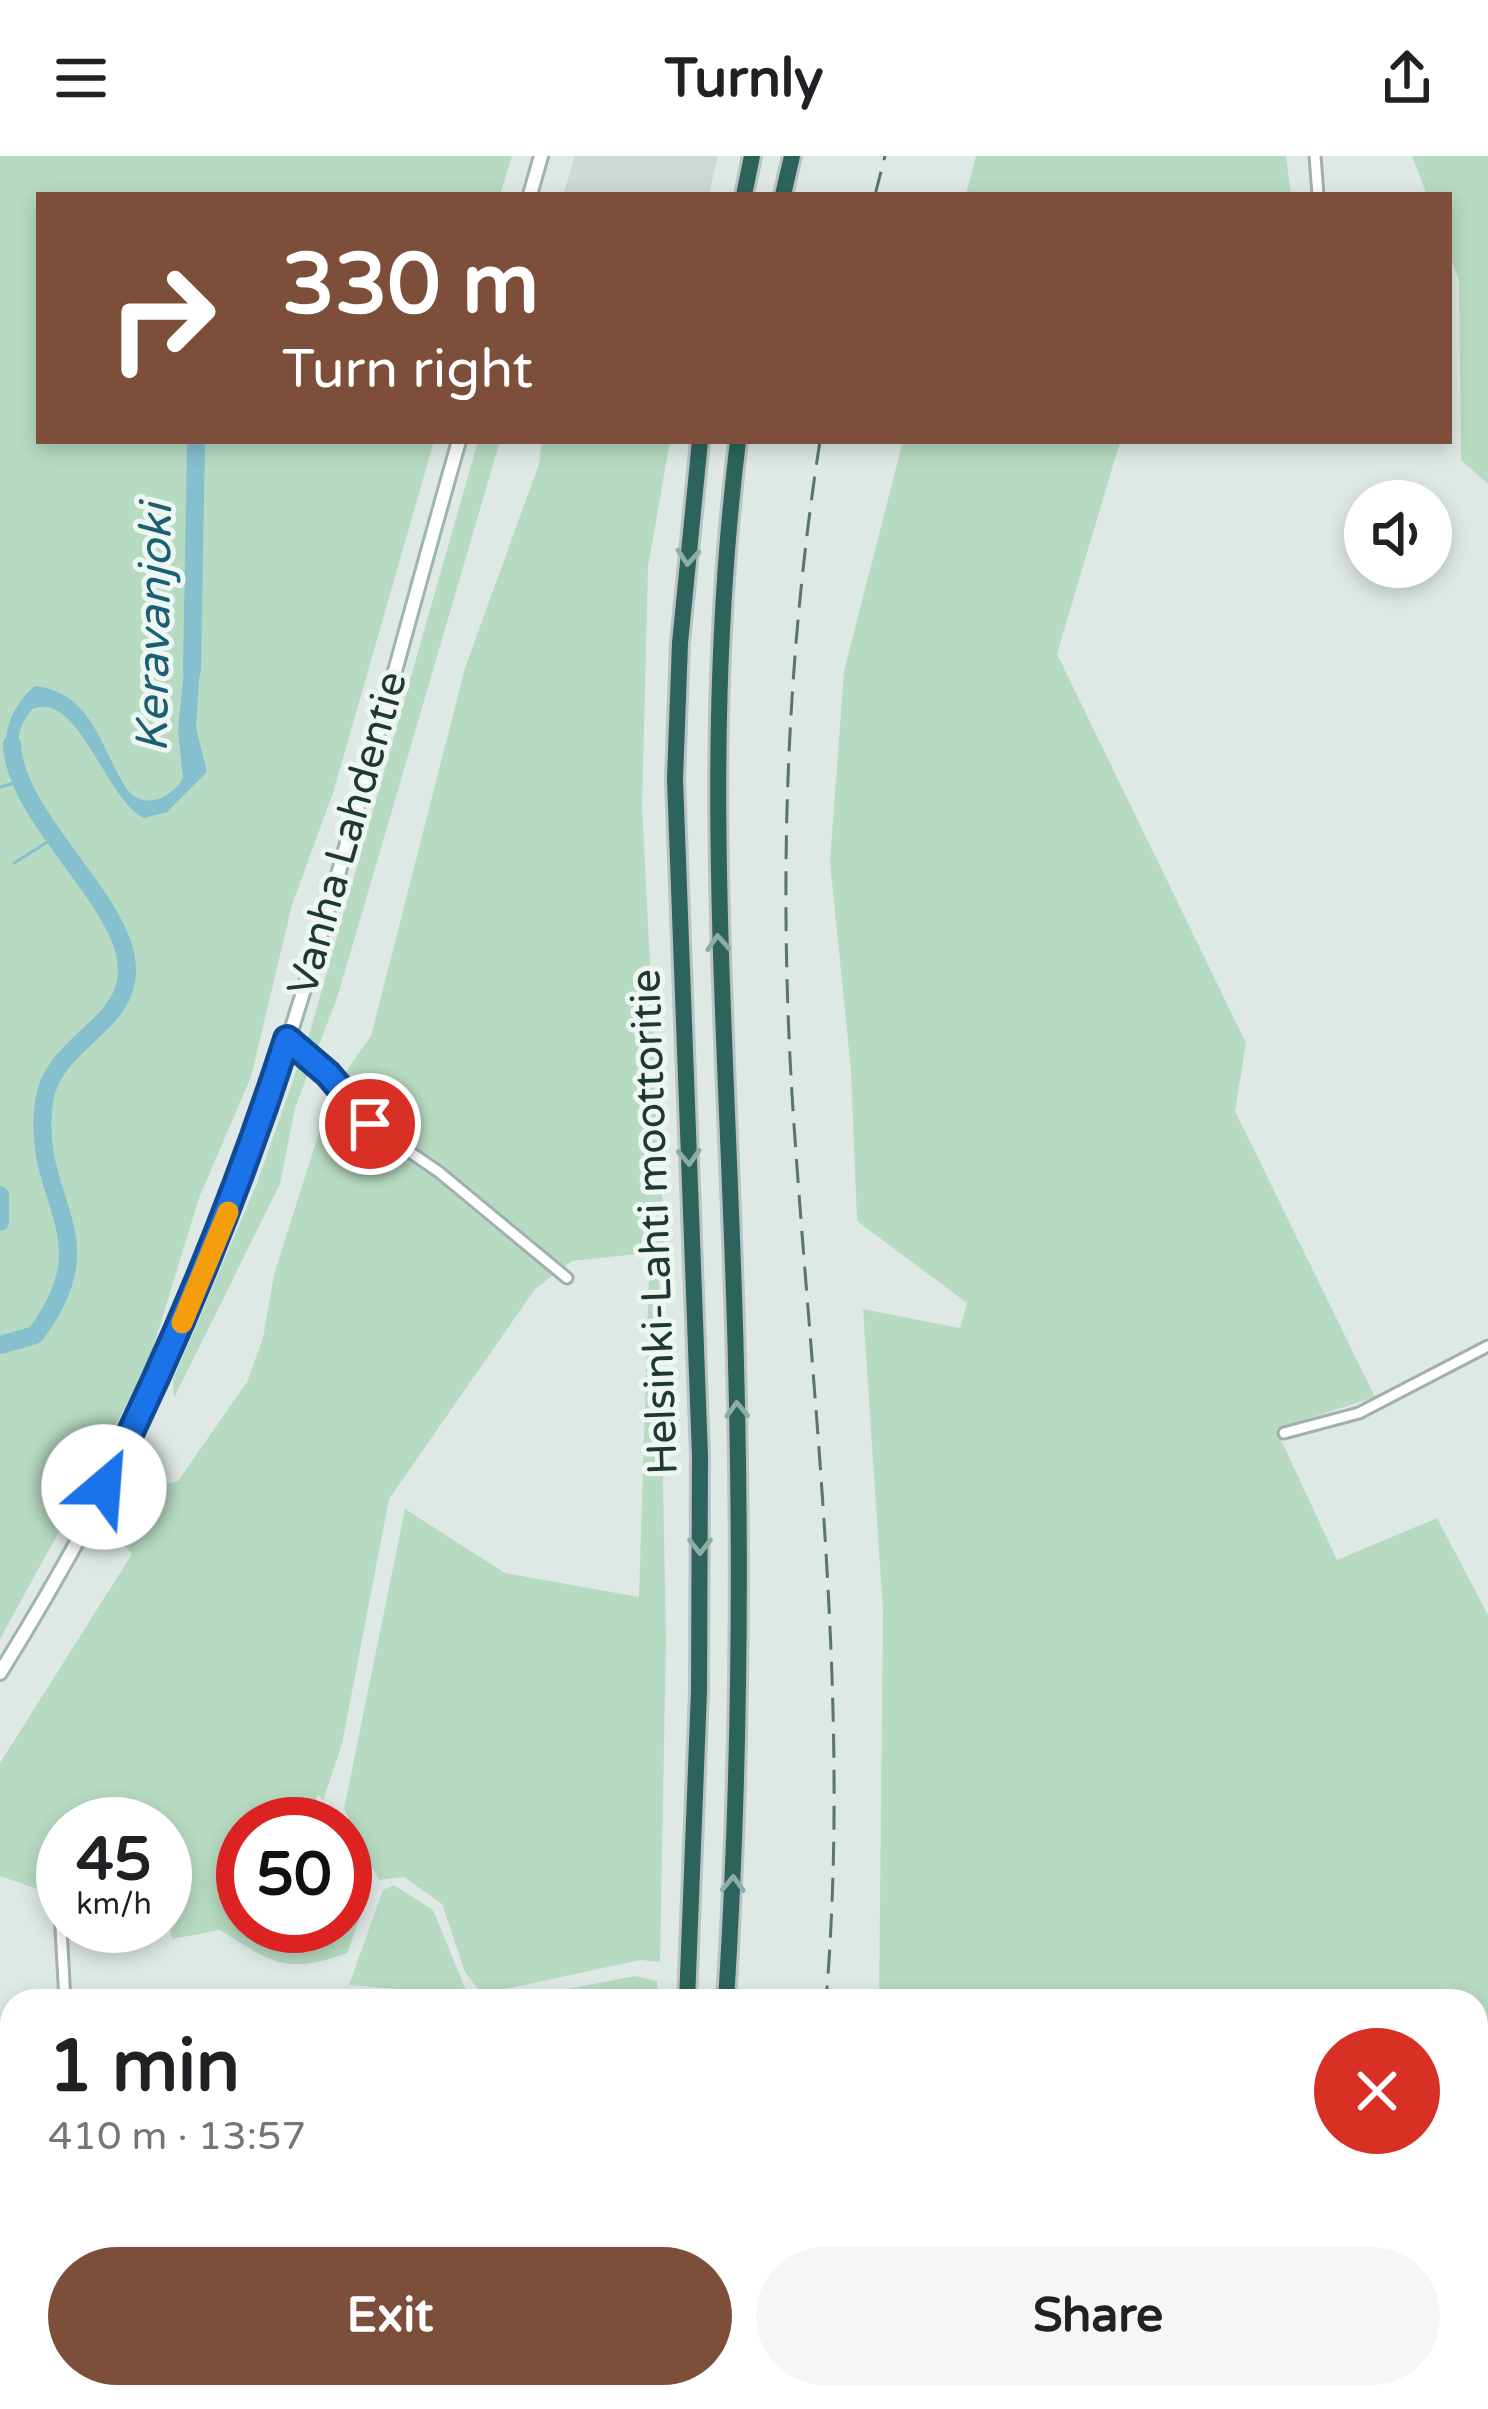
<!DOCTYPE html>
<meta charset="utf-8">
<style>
:root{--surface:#fff;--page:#f6f6f6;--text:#202124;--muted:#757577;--accent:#7d4e3a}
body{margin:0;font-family:"Varela Round",sans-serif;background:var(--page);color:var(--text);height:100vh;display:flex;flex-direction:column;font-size:45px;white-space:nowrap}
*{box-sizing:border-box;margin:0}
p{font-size:39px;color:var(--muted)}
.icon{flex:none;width:66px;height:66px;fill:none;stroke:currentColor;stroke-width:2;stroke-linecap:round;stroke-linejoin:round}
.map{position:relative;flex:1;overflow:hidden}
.side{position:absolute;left:0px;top:1833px;width:1488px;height:420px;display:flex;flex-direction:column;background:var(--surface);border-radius:36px 36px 0 0;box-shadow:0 6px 18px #0003}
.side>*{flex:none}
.guide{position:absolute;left:36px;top:36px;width:1416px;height:252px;border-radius:0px;box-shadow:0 6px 18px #0003;background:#7d4e3a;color:#fff;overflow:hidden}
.controls{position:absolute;left:1344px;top:324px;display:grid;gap:24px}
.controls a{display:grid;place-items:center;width:108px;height:108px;border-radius:50%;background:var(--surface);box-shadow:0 6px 18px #0003;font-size:60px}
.speed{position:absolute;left:36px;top:1641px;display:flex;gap:24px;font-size:60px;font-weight:700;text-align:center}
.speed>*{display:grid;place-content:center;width:156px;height:156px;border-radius:50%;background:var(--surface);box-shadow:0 6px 18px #0003;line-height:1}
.speed small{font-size:30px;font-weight:400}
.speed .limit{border:18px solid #d22;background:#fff;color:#111}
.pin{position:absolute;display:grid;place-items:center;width:102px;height:102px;color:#fff;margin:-51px;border:6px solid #fff;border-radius:50%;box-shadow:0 3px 12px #0007}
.me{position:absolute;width:132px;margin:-66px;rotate:27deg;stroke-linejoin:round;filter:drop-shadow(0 0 9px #0008)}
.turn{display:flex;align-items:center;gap:42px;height:252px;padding:0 48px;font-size:54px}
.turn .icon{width:156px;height:156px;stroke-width:2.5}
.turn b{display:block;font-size:84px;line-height:102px}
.round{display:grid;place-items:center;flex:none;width:126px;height:126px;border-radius:63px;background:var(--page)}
.head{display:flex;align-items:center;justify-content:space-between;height:204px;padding:0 48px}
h1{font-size:72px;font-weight:700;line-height:90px}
.primary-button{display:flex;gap:24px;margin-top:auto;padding:24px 48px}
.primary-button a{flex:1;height:138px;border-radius:72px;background:var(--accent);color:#fff;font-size:48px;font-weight:700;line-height:138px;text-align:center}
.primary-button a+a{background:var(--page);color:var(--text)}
header{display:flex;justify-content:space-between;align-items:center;height:156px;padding:0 48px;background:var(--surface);font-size:54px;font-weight:700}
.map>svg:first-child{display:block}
</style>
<header><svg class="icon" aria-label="menu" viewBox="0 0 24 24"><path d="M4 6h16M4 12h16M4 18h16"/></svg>Turnly<svg class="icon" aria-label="share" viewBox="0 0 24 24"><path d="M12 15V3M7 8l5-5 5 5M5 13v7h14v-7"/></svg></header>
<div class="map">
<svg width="1488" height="2253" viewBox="0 0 1488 2253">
<rect width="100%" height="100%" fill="#dee9e5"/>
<path fill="#ccd9d4" d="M575,0H718L709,39H563Z"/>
<g fill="#b7dac2">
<path d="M0,0H512L500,39H39V285H434L333,637L292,749L251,921L199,1042L149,1205L96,1307L152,1368L139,1348L144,1333L178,1325L247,1226L263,1182L274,1119L332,935L371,880L465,512L539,308L542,285H670L648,411L642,652L665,1095L572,1105L535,1133L389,1343L342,1588L323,1645L318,1638L316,1642L332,1668H243V1770H345V1690L371,1731L347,1797C286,1819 272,1807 220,1774L172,1783L165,1754V1668H63V1742L0,1720V1607L132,1398L78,1341L0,1483Z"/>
<path d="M976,0H1286L1291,39H966Z"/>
<path d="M1412,0H1488V328L1461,304L1459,124L1449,98V39H1427Z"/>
<path d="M478,285H500L338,839L295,952L280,1028L174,1242L173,1224L257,1027L309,879Z"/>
<path d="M903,285H1125L1119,289L1057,498L1246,887L1235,955L1375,1241L1276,1273L1337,1404L1437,1362L1488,1459V2253H838L839,2241H1476V1845H879L883,1455L863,1153L960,1172L967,1147L857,1065L851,915L830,706L844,515Z"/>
<path d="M659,1119L666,1482L660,1806L640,1804L482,1838L465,1816L442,1748L404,1721L379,1724L344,1653L405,1353L505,1417L639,1441L649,1121Z"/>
<path d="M394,1729L433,1754L468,1839L349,1829L383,1734Z"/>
<path d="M635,1820L657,1825L658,1845H507Z"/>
<path d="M0,2022L12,2027V2241H107L105,2253H0Z"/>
<path d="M179,2241H348L344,2253H171Z"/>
</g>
<path fill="#86bfce" d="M186,493L201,494L196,572L207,616L167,656L144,662C104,642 79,534 32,553C19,569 14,586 22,606L9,611C0,580 11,550 35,530C90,536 100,588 124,629C140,656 171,644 183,622L178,574Z"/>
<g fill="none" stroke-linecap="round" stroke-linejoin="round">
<g stroke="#86bfce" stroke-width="3">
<path d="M0,631L24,624"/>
<path d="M14,707L57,680"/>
</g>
<g stroke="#86bfce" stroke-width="18">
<path d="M192,514L196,285"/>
<path d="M0,1039V1066"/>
<path d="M0,1189L35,1179C111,1079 30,1046 44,946C53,878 150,868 122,787C100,725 14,653 12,588"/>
</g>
<defs>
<g id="minor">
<path d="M1315,0L1318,39"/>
<path d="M287,883L328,918L369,968L439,1016L567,1122"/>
<path d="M1284,1277L1359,1257L1488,1190"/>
<path d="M60,1754L65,1845"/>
<path d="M0,1910L12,1914"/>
<path d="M416,2241L428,2253"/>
<path d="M109,2253L111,2241"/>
<path d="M163,2253L172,2241"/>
</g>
<g id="secondary">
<path d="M530,39L541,0"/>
<path d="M0,1517C97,1361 182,1192 243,1019C328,779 389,529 459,285"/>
</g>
<g id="motorway">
<path d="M744,39L752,0"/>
<path d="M783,39L792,0"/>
<path d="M687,1845L699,1535L700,1300L675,623L680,487L700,285"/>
<path d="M726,1845C742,1591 742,1337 732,1083C722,808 704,560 738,285"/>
<path d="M652,2253L653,2241"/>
<path d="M692,2253L693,2241"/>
</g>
</defs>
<use href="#minor" stroke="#a1b0ac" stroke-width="15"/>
<use href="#secondary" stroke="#9db5ad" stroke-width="18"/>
<use href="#motorway" stroke="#bcc3c2" stroke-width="22"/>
<use href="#minor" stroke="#fff" stroke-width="9"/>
<use href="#secondary" stroke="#fff" stroke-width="12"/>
<use href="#motorway" stroke="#2c645b" stroke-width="16"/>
<g stroke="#5a746f" stroke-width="3" stroke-dasharray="24 12" stroke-linecap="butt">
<path d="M875,39L885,0"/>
<path d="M820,285C784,515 778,751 795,983C815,1269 850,1558 826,1845"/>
<path d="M782,2253L784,2241"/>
</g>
</g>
<defs><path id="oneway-chevron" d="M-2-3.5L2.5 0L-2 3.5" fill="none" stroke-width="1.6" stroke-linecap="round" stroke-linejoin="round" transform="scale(3)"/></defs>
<g stroke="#8dada6">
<use href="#oneway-chevron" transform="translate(688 401) rotate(95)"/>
<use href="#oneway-chevron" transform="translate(718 787) rotate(-93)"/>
<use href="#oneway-chevron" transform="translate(689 1001) rotate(87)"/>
<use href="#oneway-chevron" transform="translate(737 1254) rotate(-92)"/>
<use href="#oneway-chevron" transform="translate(700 1390) rotate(90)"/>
<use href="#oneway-chevron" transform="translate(733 1728) rotate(-88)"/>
</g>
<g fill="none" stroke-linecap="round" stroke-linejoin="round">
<defs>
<path id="route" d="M104,1331C177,1185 237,1038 287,883L328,918L370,968"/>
</defs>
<use href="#route" stroke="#114b97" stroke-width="30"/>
<use href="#route" stroke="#1a73e8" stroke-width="21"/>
<path stroke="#f59e0b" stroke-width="21" d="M182,1167L228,1056"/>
</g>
<g text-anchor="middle" stroke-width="10" stroke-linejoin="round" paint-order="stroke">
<g font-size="42" fill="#203833" stroke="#eef6f2">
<text transform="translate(346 677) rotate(-74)" y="15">Vanha Lahdentie</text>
<text transform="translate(653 1066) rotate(-92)" y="15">Helsinki-Lahti moottoritie</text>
</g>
<g font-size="45" font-style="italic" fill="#1c5f72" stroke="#eef6f2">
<text transform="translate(153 472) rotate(-89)" y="16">Keravanjoki</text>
</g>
</g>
</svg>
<div class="controls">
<a><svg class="icon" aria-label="sound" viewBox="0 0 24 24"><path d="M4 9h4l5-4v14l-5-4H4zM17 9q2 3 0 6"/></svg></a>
</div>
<div class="speed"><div>45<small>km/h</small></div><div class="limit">50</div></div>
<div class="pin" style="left:370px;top:968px;background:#d93025"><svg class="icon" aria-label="arrive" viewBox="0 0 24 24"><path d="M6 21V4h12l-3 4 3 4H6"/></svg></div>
<svg class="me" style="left:104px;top:1331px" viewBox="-20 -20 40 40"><circle r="19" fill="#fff"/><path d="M0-13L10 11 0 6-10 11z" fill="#1a73e8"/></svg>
<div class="guide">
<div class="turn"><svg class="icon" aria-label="right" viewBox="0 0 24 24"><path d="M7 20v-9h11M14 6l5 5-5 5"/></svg><div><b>330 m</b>Turn right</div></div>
</div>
<section class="side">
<div class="head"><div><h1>1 min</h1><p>410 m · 13:57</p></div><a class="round" style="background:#d93025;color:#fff"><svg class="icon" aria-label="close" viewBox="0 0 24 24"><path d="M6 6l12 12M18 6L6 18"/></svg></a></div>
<div class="primary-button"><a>Exit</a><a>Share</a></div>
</section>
</div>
